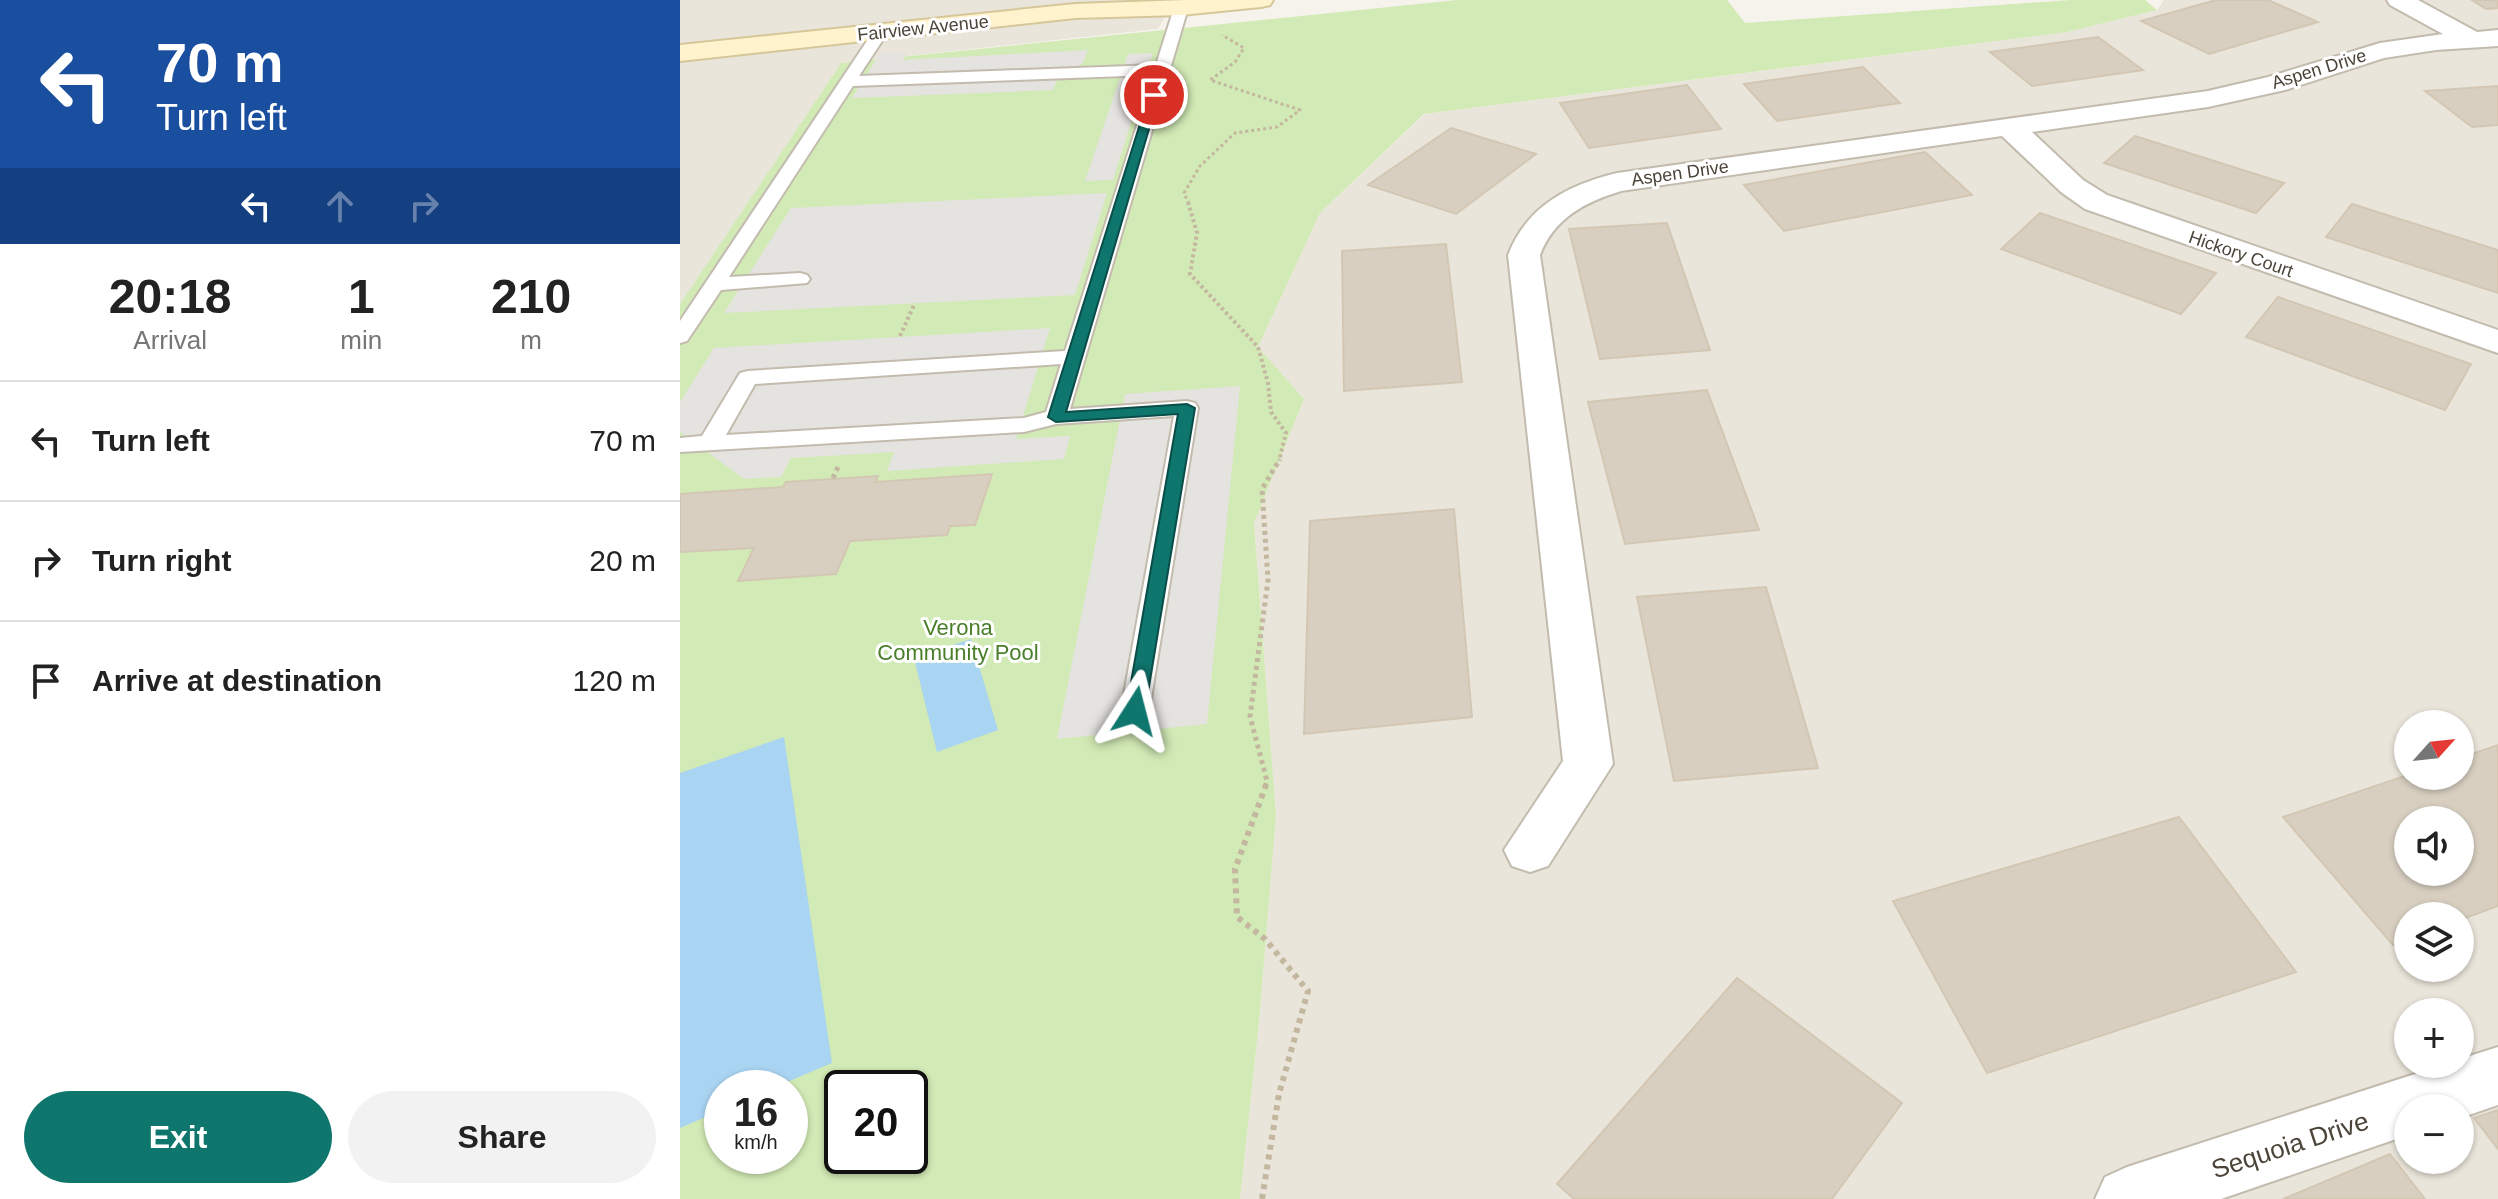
<!DOCTYPE html>
<meta charset="utf-8">
<style>
:root{--surface:#fff;--page:#f2f2f2;--text:#222;--muted:#767676;--line:#e0e0e0;--accent:#0f766e}
body{margin:0;font-family:Helvetica,sans-serif;background:var(--page);color:var(--text);height:100vh;display:flex;flex-direction:column;font-size:30px;white-space:nowrap}
*{box-sizing:border-box;margin:0}
p{font-size:26px;color:var(--muted)}
.icon{flex:none;width:44px;height:44px;fill:none;stroke:currentColor;stroke-width:2;stroke-linecap:round;stroke-linejoin:round}
.map{position:relative;flex:1;overflow:hidden}
.details{display:flex;flex-direction:column;background:var(--surface);width:680px}
.details>*{flex:none}
.top-card{background:#1a4fa0;color:#fff;overflow:hidden}
.needle{width:52px;rotate:63deg}
.buttons{position:absolute;left:1714px;top:710px;display:grid;gap:16px}
.buttons a{display:grid;place-items:center;width:80px;height:80px;border-radius:50%;background:var(--surface);box-shadow:0 2px 6px #0004;font-size:40px}
.speed{position:absolute;left:24px;top:1070px;display:flex;gap:16px;font-size:40px;font-weight:700;text-align:center}
.speed>*{display:grid;place-content:center;width:104px;height:104px;border-radius:50%;background:var(--surface);box-shadow:0 2px 6px #0004;line-height:1}
.speed small{font-size:20px;font-weight:400}
.speed .limit{border:4px solid #111;border-radius:12px;background:#fff;color:#111}
.pin{position:absolute;display:grid;place-items:center;width:68px;height:68px;color:#fff;margin:-34px;border:4px solid #fff;border-radius:50%;box-shadow:0 2px 8px #0007}
.me{position:absolute;width:88px;margin:-44px;rotate:9deg;stroke-linejoin:round;filter:drop-shadow(0 0 6px #0008)}
.turn{display:flex;align-items:center;gap:28px;height:168px;padding:0 24px;font-size:36px}
.turn .icon{width:104px;height:104px;stroke-width:2.5}
.turn b{display:block;font-size:56px;line-height:68px}
.lanes{display:flex;align-items:center;height:76px;padding:0 24px;background:#0003;justify-content:center;gap:40px;direction:ltr}
.lanes .off{opacity:.35}
.eta{display:flex;justify-content:space-evenly;align-items:center;height:136px;text-align:center}
.eta b{font-size:48px;font-weight:700;line-height:56px}
.button{display:flex;gap:16px;margin-top:auto;padding:16px 24px}
.button a{flex:1;height:92px;border-radius:48px;background:var(--accent);color:#fff;font-size:32px;font-weight:700;line-height:92px;text-align:center}
.button a+a{background:var(--page);color:var(--text)}
ul{padding:0;list-style:none}
li{display:flex;align-items:center;gap:24px;height:120px;padding:0 24px;border-top:2px solid var(--line)}
li div{flex:1}
li b{display:block;font-size:30px}
li em{font-style:normal}
main{display:flex;flex:1;min-height:0}
.map>svg:first-child{display:block}
</style>
<main>
<section class="details">
<div class="top-card">
<div class="turn"><svg class="icon" aria-label="left" viewBox="0 0 24 24"><path d="M17 20v-9H6M10 6l-5 5 5 5"/></svg><div><b>70 m</b>Turn left</div></div>
<div class="lanes"><svg class="icon" aria-label="left" viewBox="0 0 24 24"><path d="M17 20v-9H6M10 6l-5 5 5 5"/></svg><svg class="icon off" aria-label="ahead" viewBox="0 0 24 24"><path d="M12 20V5M6 11l6-6 6 6"/></svg><svg class="icon off" aria-label="right" viewBox="0 0 24 24"><path d="M7 20v-9h11M14 6l5 5-5 5"/></svg></div>
</div>
<div class="eta">
<div><b>20:18</b><p>Arrival</p></div>
<div><b>1</b><p>min</p></div>
<div><b>210</b><p>m</p></div>
</div>
<ul>
<li><svg class="icon" aria-label="left" viewBox="0 0 24 24"><path d="M17 20v-9H6M10 6l-5 5 5 5"/></svg><div><b>Turn left</b></div><em>70 m</em></li>
<li><svg class="icon" aria-label="right" viewBox="0 0 24 24"><path d="M7 20v-9h11M14 6l5 5-5 5"/></svg><div><b>Turn right</b></div><em>20 m</em></li>
<li><svg class="icon" aria-label="arrive" viewBox="0 0 24 24"><path d="M6 21V4h12l-3 4 3 4H6"/></svg><div><b>Arrive at destination</b></div><em>120 m</em></li>
</ul>
<div class="button"><a>Exit</a><a>Share</a></div>
</section>
<div class="map">
<svg width="1818" height="1199" viewBox="0 0 1818 1199">
<rect width="100%" height="100%" fill="#f6f3ec"/>
<g fill="#eae5da" fill-rule="evenodd">
<path d="M0,0H495L478,29L161,63L0,304Z"/>
<path d="M1484,0H1818V1199H560L579,1022L596,815L574,522L624,399L578,347L640,213L745,114L1387,32L1477,10ZM1728,724H1780V776H1728ZM1728,820H1780V872H1728ZM1728,916H1780V968H1728ZM1728,1012H1780V1064H1728ZM1728,1108H1780V1160H1728Z"/>
</g>
<path fill="#d2eab5" fill-rule="evenodd" d="M777,0H1047L1065,23L1391,0H1465L1477,10L1387,32L744,114L640,213L578,347L624,399L574,523L596,815L579,1022L560,1199H0V304L161,63ZM42,1088H110V1156H42ZM162,1088H230V1156H162Z"/>
<g fill="#e5e3e0">
<path d="M408,50L403,63L378,78L373,90L172,98L200,53H226L223,60Z"/>
<path d="M473,53L433,180L405,181L448,54Z"/>
<path d="M427,193L395,295L44,313L111,208Z"/>
<path d="M370,328L336,439L390,436L384,459L207,471L214,452L111,458L101,477L64,479L0,432V402L34,348Z"/>
<path d="M560,386L527,724L377,739L445,394Z"/>
</g>
<g fill="#a9d4f2">
<path d="M291,639L318,730L257,752L234,658Z"/>
<path d="M104,737L152,1063L93,1088H42V1110L0,1128V773Z"/>
</g>
<g fill="#d8cfc1" stroke="#d3c7b4" stroke-width="2" fill-rule="evenodd">
<path d="M1536,0H1588L1638,22L1529,54L1461,21Z"/>
<path d="M1792,0H1818V8L1806,9Z"/>
<path d="M1418,37L1463,70L1352,86L1310,52Z"/>
<path d="M1183,67L1220,103L1097,121L1064,84Z"/>
<path d="M1007,85L1041,129L909,148L880,103Z"/>
<path d="M1818,86V125L1792,127L1745,91Z"/>
<path d="M771,128L856,154L776,214L688,185Z"/>
<path d="M1455,136L1604,183L1576,213L1424,163Z"/>
<path d="M1245,152L1292,195L1104,231L1064,185Z"/>
<path d="M1672,204L1818,250V293L1646,237Z"/>
<path d="M1360,213L1536,273L1501,314L1321,249Z"/>
<path d="M987,223L1030,350L920,359L889,229Z"/>
<path d="M766,244L782,382L664,391L662,251Z"/>
<path d="M1598,297L1791,364L1765,410L1566,337Z"/>
<path d="M1027,390L1079,530L945,544L908,402Z"/>
<path d="M312,474L295,525L270,526L267,535L170,541L156,574L58,581L74,548L0,552V494L103,487L106,482L198,476L195,482Z"/>
<path d="M774,509L792,717L624,734L630,521Z"/>
<path d="M1086,587L1138,768L994,781L957,597Z"/>
<path d="M1818,745V906L1780,920V916H1728V939L1713,945L1603,817L1728,775L1780,776V758ZM1728,820H1780V872H1728Z"/>
<path d="M1499,817L1616,972L1307,1073L1213,901Z"/>
<path d="M1057,978L1222,1103L1152,1199H894L877,1184Z"/>
<path d="M1818,1110V1149L1794,1118Z"/>
<path d="M1710,1154L1745,1199H1603Z"/>
</g>
<g fill="none" stroke-linecap="round" stroke-linejoin="round">
<defs>
<path id="service" d="M501,4L508,8L390,409L507,401L515,403L518,408L469,711L465,719L455,722L445,719L441,711L494,416L376,424L344,432L0,452V438L22,436L60,373L68,371L385,351L473,75L173,86L49,277L120,273L127,275L130,279L127,283L41,290L7,341L0,343V321L195,29L200,27L208,32L179,76L476,65L494,8ZM381,364L366,412L344,418L46,435L75,384Z"/>
<g id="minor">
<path d="M1707,0H1738L1797,32L1818,30V46L1756,50L1704,58L1605,90L1528,107L1352,132L1403,180L1427,195L1818,330V353L1405,209L1381,192L1322,136L941,191C905,202 874,218 860,255L933,764L868,866L850,872L832,866L824,850L883,761L828,255C847,206 888,185 937,173L1528,91L1588,77L1700,43L1763,34L1710,5Z"/>
<path d="M1818,1047V1105L1780,1118V1108H1728V1135L1541,1199H1415L1425,1177L1447,1167L1766,1064H1780V1059Z"/>
</g>
<path id="secondary" d="M507,0H593L590,5L581,7L501,15L395,18L0,61V45L395,4Z"/>
</defs>
<use href="#service" stroke="#c2bbae" stroke-width="4"/>
<use href="#minor" stroke="#c2bbae" stroke-width="4"/>
<use href="#secondary" stroke="#d6c79b" stroke-width="4"/>
<path stroke="#c4b79f" stroke-width="3" stroke-dasharray="3 3" stroke-linecap="butt" d="M509,204L504,193L520,166L555,133L597,127L620,110L530,80L555,62L564,48L542,35"/>
<g stroke="#c4b79f" stroke-width="4" stroke-dasharray="3 3" stroke-linecap="butt">
<path d="M508,202L517,233L510,274L578,347L588,383L591,412L606,433L599,461"/>
<path d="M220,336L234,305"/>
</g>
<g stroke="#c4b79f" stroke-width="5" stroke-dasharray="4 4" stroke-linecap="butt">
<path d="M153,478L159,465"/>
<path d="M585,787L587,781L570,716L588,580L582,489L600,459"/>
</g>
<path stroke="#c4b79f" stroke-width="6" stroke-dasharray="5 5" stroke-linecap="butt" d="M582,1199L599,1094L628,991L585,939L557,917L555,869L586,785"/>
<use href="#service" fill="#fff" fill-rule="evenodd"/>
<use href="#minor" fill="#fff" fill-rule="evenodd"/>
<use href="#secondary" fill="#fff3cd" fill-rule="evenodd"/>
</g>
<path fill="#0f766e" stroke="#0a4d48" stroke-width="2" d="M470,92L479,95L386,412L507,404L515,408L465,711L462,717H448L446,711L498,414L376,422L368,417Z"/>
<g text-anchor="middle" stroke-width="6" stroke-linejoin="round" paint-order="stroke">
<g font-size="18" fill="#4b4439" stroke="#fff">
<text transform="translate(243 28) rotate(-6)" y="6">Fairview Avenue</text>
<text transform="translate(1639 69) rotate(-17)" y="6">Aspen Drive</text>
<text transform="translate(1000 173) rotate(-8)" y="6">Aspen Drive</text>
<text transform="translate(1561 254) rotate(19)" y="6">Hickory Court</text>
</g>
<g font-size="22" fill="#4a7f2a" stroke="#fff">
<text x="278" y="635">Verona<tspan x="278" dy="25">Community Pool</tspan></text>
</g>
<g font-size="26" fill="#4b4439" stroke="#fff">
<text transform="translate(1610 1145) rotate(-18)" y="9">Sequoia Drive</text>
</g>
</g>
</svg>
<div class="buttons">
<a><svg class="needle" viewBox="-14 -14 28 28"><path d="M0-13l5 13h-10z" fill="#e53935"/><path d="M0 13l5-13h-10z" fill="#767676"/></svg></a>
<a><svg class="icon" aria-label="sound" viewBox="0 0 24 24"><path d="M4 9h4l5-4v14l-5-4H4zM17 9q2 3 0 6"/></svg></a>
<a><svg class="icon" aria-label="layers" viewBox="0 0 24 24"><path d="M12 4l9 5-9 5-9-5zM3 14l9 5 9-5"/></svg></a>
<a>+</a>
<a>−</a>
</div>
<div class="speed"><div>16<small>km/h</small></div><div class="limit">20</div></div>
<div class="pin" style="left:474px;top:95px;background:#d93025"><svg class="icon" aria-label="arrive" viewBox="0 0 24 24"><path d="M6 21V4h12l-3 4 3 4H6"/></svg></div>
<svg class="me" style="left:455px;top:711px" viewBox="-20 -20 40 40"><path d="M0-17L14 15 0 8-14 15z" fill="#0f766e" stroke="#fff" stroke-width="4"/></svg>
</div>
</main>
